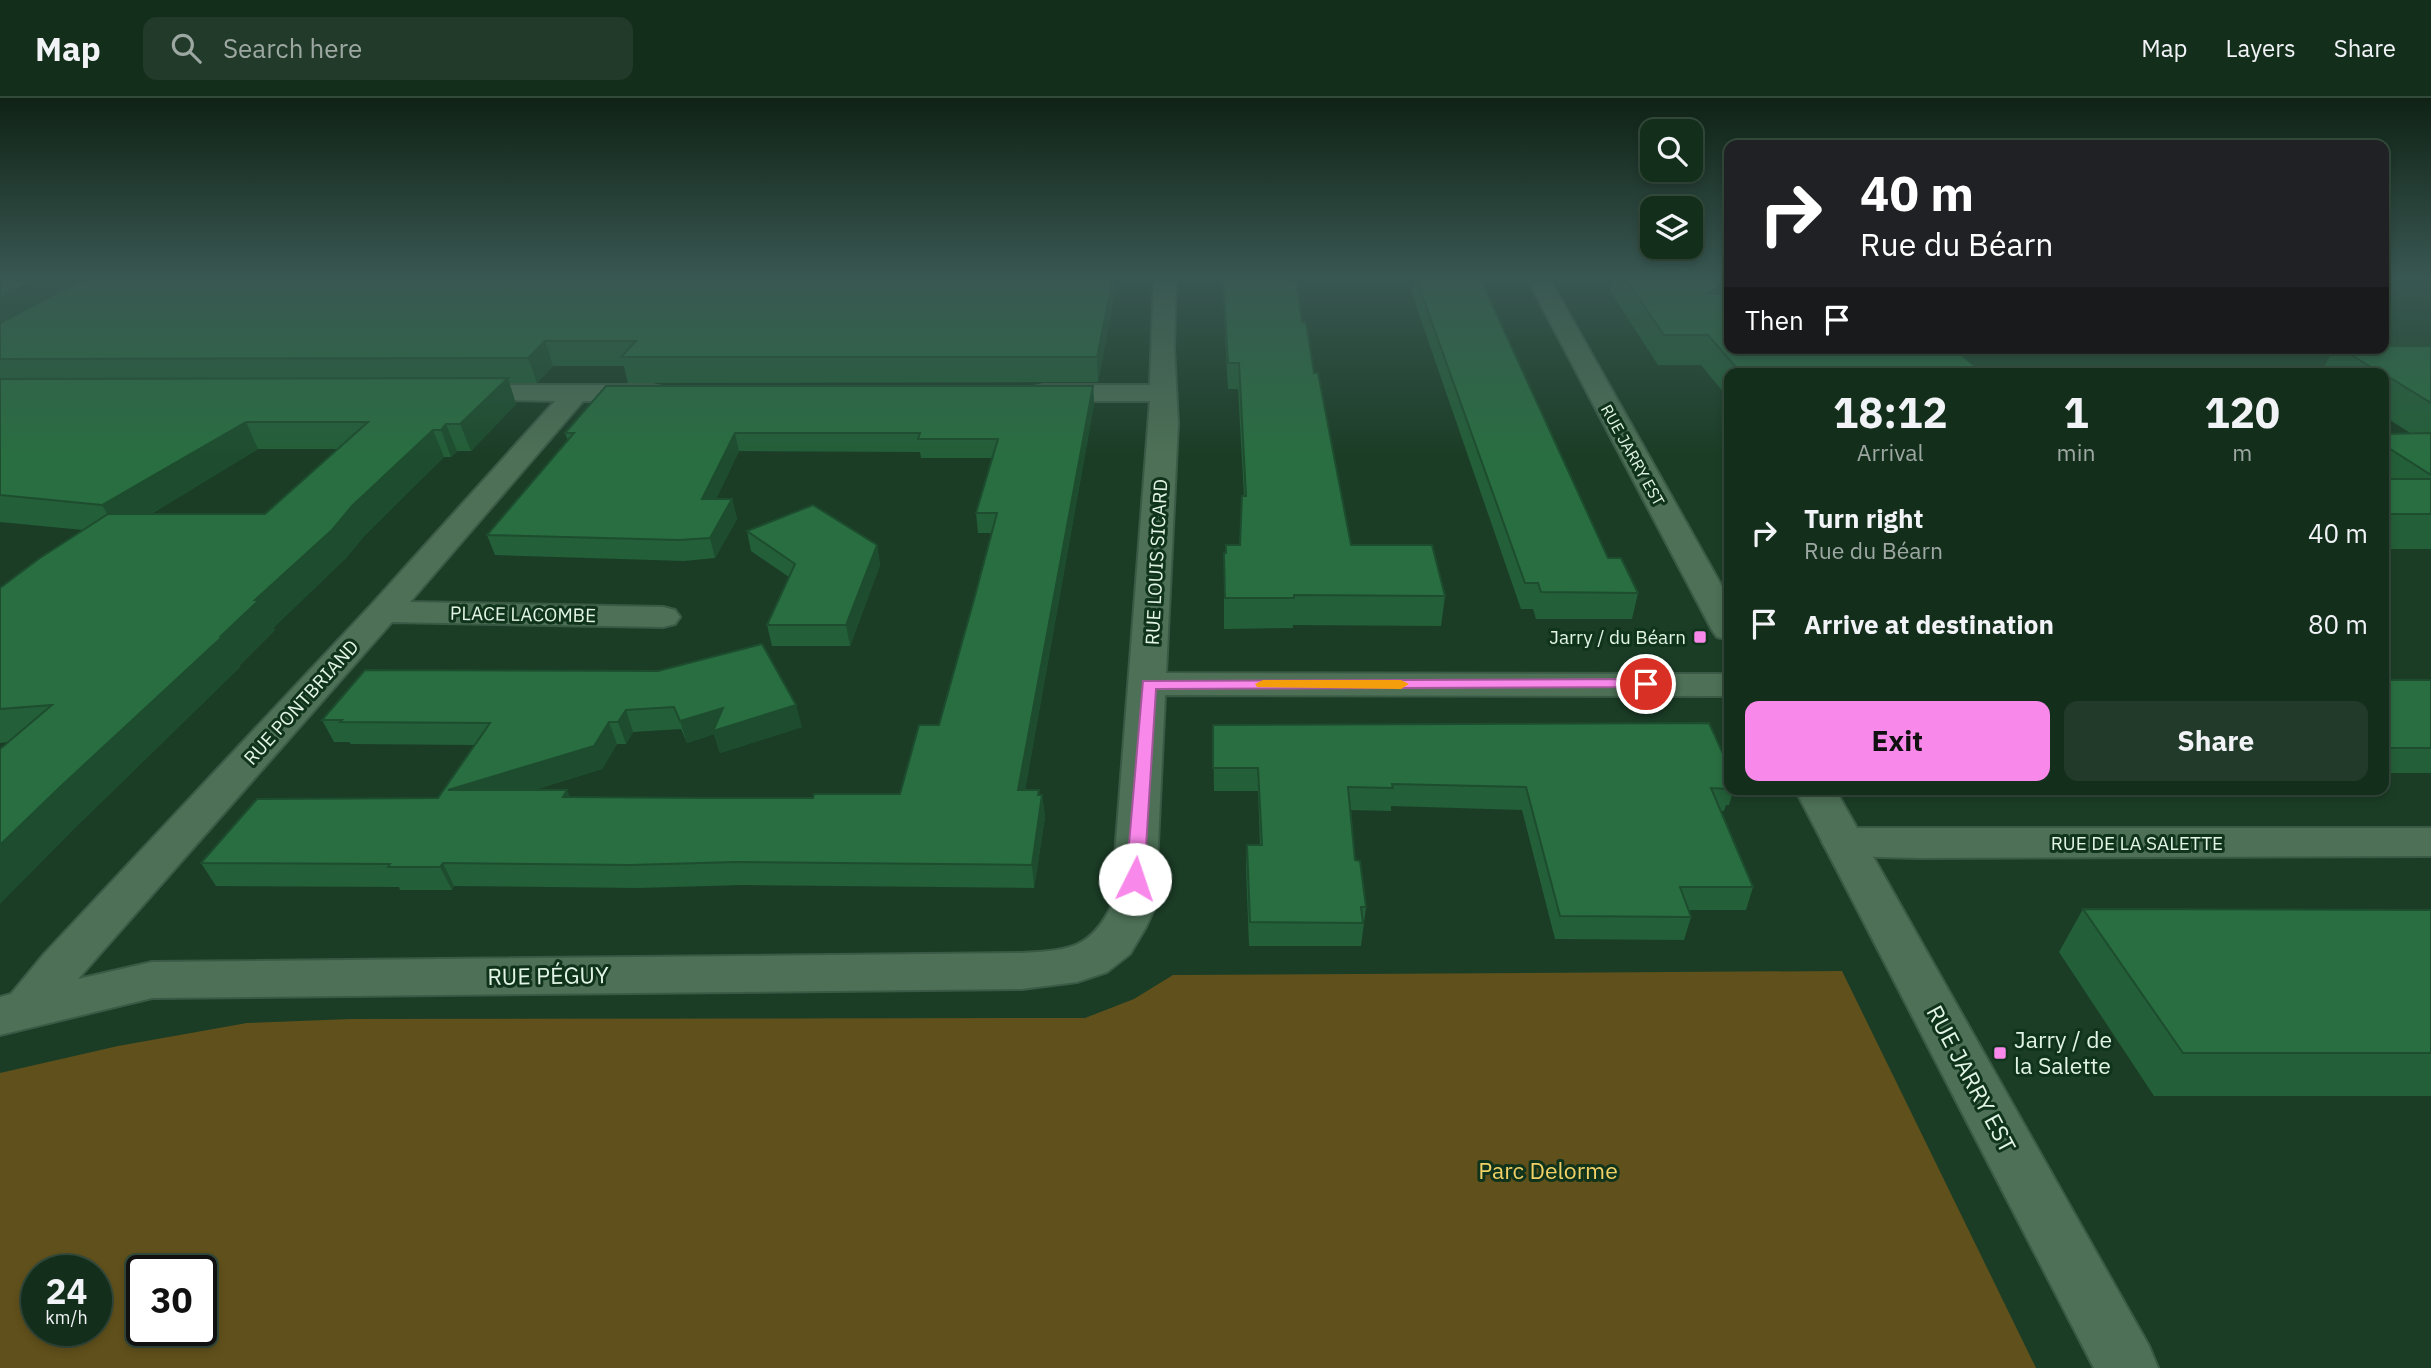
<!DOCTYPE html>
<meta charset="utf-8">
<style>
:root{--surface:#142e1c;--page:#213a29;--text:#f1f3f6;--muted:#9da8a3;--line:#334a3b;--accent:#f888ea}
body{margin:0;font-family:"IBM Plex Sans",sans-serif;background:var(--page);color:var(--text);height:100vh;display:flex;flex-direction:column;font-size:26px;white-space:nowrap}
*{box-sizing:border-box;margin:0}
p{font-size:23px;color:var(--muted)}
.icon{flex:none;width:38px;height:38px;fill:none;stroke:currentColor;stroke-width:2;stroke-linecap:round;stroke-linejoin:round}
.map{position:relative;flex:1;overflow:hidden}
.drawer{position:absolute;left:1724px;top:270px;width:665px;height:427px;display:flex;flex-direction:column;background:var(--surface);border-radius:14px;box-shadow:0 4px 10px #0003,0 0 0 2px var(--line)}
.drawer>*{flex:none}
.top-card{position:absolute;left:1724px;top:42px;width:665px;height:214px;border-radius:14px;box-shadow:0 4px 10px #0003,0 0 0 2px var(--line);background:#202124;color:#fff;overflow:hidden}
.controls{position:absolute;left:1640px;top:21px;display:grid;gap:14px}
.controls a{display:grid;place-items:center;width:63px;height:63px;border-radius:14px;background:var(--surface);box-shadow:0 4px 10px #0003,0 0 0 2px var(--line);font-size:35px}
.speed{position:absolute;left:21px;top:1157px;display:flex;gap:14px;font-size:35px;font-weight:700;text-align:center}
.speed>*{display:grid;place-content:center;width:91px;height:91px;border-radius:50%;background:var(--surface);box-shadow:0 4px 10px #0003,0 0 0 2px var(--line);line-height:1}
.speed small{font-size:18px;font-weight:400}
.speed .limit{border:4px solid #111;border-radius:10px;background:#fff;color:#111}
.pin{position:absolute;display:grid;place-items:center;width:60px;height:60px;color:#fff;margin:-30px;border:4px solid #fff;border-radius:50%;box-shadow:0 2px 7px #0007}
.me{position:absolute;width:77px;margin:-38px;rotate:4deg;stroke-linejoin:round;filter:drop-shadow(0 0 5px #0008)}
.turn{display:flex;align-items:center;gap:24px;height:147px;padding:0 21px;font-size:32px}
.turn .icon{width:91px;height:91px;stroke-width:2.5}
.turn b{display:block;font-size:49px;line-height:60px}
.then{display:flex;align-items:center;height:66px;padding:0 21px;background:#0003;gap:14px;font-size:26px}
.eta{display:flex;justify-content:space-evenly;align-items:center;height:119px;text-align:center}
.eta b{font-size:42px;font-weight:700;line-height:49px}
.primary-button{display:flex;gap:14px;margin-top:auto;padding:14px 21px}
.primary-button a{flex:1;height:80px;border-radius:14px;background:var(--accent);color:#111;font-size:28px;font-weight:700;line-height:80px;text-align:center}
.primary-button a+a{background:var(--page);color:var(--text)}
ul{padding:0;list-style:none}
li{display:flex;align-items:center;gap:21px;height:91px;padding:0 21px}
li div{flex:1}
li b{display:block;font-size:26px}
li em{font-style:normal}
header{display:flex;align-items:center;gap:42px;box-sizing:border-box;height:98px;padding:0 35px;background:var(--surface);border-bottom:2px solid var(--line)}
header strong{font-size:33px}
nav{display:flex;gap:38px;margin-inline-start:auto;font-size:24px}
.search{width:490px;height:63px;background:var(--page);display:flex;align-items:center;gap:18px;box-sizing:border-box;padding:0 24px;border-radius:14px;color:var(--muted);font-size:26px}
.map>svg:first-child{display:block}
</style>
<header>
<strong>Map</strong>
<div class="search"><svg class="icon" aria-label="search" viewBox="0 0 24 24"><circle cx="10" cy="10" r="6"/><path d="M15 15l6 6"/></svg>Search here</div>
<nav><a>Map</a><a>Layers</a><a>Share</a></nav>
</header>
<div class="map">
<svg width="2431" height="1270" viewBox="0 0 2431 1270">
<rect width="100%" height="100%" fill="#1b3d26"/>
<path fill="#1e482c" d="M2384,180H2423L2431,184V269L1878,268L1861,250H2384Z"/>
<path fill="#60501b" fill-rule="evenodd" d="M1842,873L2036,1270H0V975L118,948L247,925L351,921L1085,920L1134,901L1173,877ZM37,1172H96V1232H37ZM142,1172H201V1232H142Z"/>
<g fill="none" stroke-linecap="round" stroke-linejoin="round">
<defs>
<g id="minor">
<path d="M1154,180H1176L1174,249L1178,325L1166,575L1729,576V598L1165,597L1155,809L1146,829L1130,856L1107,874L1077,884L1022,891L152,900L0,937V899L11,896L44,856L371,507L555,303L453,301L449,295L453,289L462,287H653L662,289L666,295L662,301L653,303H583L410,504L663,509L675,512L680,519L675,526L663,529L392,524L78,881L152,864L1022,855C1066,852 1089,853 1111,809L1150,303H1043L1034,301L1030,295L1034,289L1043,287H1150Z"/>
<path d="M1843,730H2431V758L1919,760L1843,758L1828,754L1822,744L1828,734Z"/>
</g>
<g id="tertiary">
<path d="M1527,180H1549L1729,501V542L1717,539L1712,532Z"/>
<path d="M1795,691H1835L2149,1248L2158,1270H2094Z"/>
</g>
</defs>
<use href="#minor" stroke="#3b5a46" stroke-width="4"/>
<use href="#tertiary" stroke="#3b5a46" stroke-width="4"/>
<use href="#minor" fill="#4d7056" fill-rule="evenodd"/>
<use href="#tertiary" fill="#4d7056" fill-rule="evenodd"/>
</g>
<g fill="#235f38" fill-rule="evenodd">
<path d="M0,180H1118L1098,284L628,285L624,268H553L537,285H509L516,306L471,353H457L451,359H444L365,437L345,461L273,530L275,532L239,568L240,569L83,722L8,644L0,645V490L83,432L0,424ZM258,351H338L265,416H151Z"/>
<path d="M1222,180H1296L1302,224L1314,275L1351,447L1445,498L1441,528L1293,527V530L1224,531V455H1226L1240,447L1244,398L1238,291H1228Z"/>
<path d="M1414,180H1480L1608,460L1638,495L1632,521H1536L1533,511H1521L1412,196Z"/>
<path d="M1613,180H1729V250L1886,254L1887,250H1953L1983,275H1729V301L1701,267H1658L1610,193Z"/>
<path d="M2431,248V451H2384V336L2410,335L2384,318V275H2321L2334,250H2384Z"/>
<path d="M1093,288L1094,306L1025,692L1042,697L1045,719L1034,790L743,787L638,790L454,788L452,792H400L399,789L216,788L201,765L438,700L475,647L351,646L349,644H334L322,622L658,573L802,629L720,655L714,636L687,645L681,631L633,634L626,646H617L602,671L534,692L570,699L813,700L900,696L939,627L975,498L991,435H978L976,415L992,360H921L920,354L739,353L716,401H732L737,421L715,460L684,463L495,457L487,437L568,343L565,335Z"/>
<path d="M747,433L877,447L880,467L850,548H772L767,527L789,479L751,453Z"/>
<rect x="2384" y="582" width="47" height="93"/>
<path d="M1213,627L1729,669V691H1734L1729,707H1726L1724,713H1721L1753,789L1746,812H1689L1691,819L1684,842L1555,841L1522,712L1391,708V713L1351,712L1355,762L1366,809L1361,848H1249L1246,770L1247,747H1260L1258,693H1214Z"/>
<path d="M2083,811L2431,812V998H2154L2059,854Z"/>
</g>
<g fill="#1d4d2e">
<path d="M38,180H94L0,231V200Z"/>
<path d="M1113,180H1118L1098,284L1097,259Z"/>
<path d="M1729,180V202L1707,196Z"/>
<path d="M545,243L553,268L537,285L528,260Z"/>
<path d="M508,280L516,306L471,353L460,326Z"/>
<path d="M1093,288L1094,306L1021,715L1018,692Z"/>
<path d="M246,324L258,351L119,435L102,407Z"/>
<path d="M446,326L457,353L451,359L441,332Z"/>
<path d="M433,332L444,359L365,437L345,461L273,530L275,532L239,568L240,569L83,722L0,806V747L60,689L221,538L255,502L352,408Z"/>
<path d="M735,335L739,353L707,420L702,401Z"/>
<path d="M732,401L737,421L715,460L710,440Z"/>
<path d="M877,447L880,467L850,548L846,527Z"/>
<path d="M796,607L802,629L720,655L714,636L687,645L680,623L723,610Z"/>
<path d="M626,612L633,634L626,646L618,624Z"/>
<path d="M609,624L617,646L602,671L458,715L448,692Z"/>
<path d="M567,692L576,714L563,699Z"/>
<path d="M1039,692L1041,707L1042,697L1045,719L1034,790L1032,767Z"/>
<path d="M443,765L454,788L452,792L440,769Z"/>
</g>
<g fill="#296e41" stroke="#1d4d2e" stroke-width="2">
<path d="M0,180H38L0,200Z"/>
<path d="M85,180H1113L1097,259H621L636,243H545L528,260L0,261V225Z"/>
<path d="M1223,180H1296L1302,224H1306L1314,275H1318L1351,447H1432L1445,498L1294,497V500H1225L1224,455H1226V447H1240L1242,398H1246L1239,265H1228Z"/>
<path d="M1416,180H1480L1608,460H1621L1638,495L1541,494L1538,485H1525Z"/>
<path d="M1625,180H1728L1707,196H1729V250H1882L1889,257H1915L1908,250H1953L1983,275H1741L1708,237H1664Z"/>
<path d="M2384,248H2431V305L2384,276V275H2381L2340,250H2384Z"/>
<path d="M508,280L460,326H446L441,332H433L352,408L332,432L255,502H259L221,538H223L60,689L0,747V651L52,607L0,611V490L40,460L108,416H265L368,324H246L102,407L0,397V281Z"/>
<path d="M606,288H1093L1018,692H1039L1038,697H1042L1032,767L736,764L630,767L443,765L440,769H388L390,766L201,765L257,701L438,700L490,625L340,624L342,622H322L365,572L658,573L762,546L796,607L713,633L723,610L680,623L674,609L626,612L618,624H609L594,648L448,692H567L563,699L714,700H813L814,696H900L919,627H939L975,498L997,415H976L998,341H918L920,335H735L702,401H732L710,440L679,442L487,437L574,335H565Z"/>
<path d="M2431,335V377L2384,347V336Z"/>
<rect x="2384" y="381" width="47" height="35"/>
<path d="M813,407L877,447L846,527H767L795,466L747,433Z"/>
<rect x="2384" y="582" width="47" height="68"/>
<path d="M1709,625L1729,669V691L1711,690L1753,789H1680L1691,819L1560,818L1526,689L1392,686L1393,690L1348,689L1355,762L1360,763L1366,809H1361L1363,825L1250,824L1247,747H1262L1258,670H1213V627Z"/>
<path d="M2083,811L2431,812V955H2183Z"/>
</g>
<linearGradient id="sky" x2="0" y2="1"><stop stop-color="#0f2215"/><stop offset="0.5" stop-color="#395752"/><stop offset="1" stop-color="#395752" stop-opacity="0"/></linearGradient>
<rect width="2431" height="358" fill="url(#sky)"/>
<path fill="#f888ea" stroke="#a15898" stroke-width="2" d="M1646,581L1652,583L1654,586L1652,589L1156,591L1144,781L1141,786H1128L1126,781L1143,583Z"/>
<path fill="#f59e0b" d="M1263,582H1401L1409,586L1401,591L1257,589L1255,586Z"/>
<g fill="#f888ea" stroke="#10331c" stroke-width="2.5">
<rect x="1693" y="532" width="14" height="14" rx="3.5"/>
<rect x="1993" y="948" width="14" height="14" rx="3.5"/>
</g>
<g text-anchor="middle" stroke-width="6" stroke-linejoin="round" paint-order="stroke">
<g font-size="16" fill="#e1f4e5" stroke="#10331c">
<text transform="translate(1633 357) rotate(61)" y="6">RUE JARRY EST</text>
</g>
<g font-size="19" fill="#e1f4e5" stroke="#10331c">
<text transform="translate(1156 464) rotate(-87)" y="7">RUE LOUIS SICARD</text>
<text transform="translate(523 516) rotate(1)" y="7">PLACE LACOMBE</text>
<text transform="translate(301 604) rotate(-48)" y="7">RUE PONTBRIAND</text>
<text x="2137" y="752">RUE DE LA SALETTE</text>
</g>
<g font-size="19" fill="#e1f4e5" stroke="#10331c" text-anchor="end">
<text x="1686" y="546">Jarry / du Béarn</text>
</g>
<g font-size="23" fill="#e1f4e5" stroke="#10331c">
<text transform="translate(548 878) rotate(-1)" y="8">RUE PÉGUY</text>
<text transform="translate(1971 981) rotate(62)" y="8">RUE JARRY EST</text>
</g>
<g font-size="23" fill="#e1f4e5" stroke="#10331c" text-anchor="start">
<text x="2014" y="950">Jarry / de<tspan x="2014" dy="26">la Salette</tspan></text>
</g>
<g font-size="23" fill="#f1d066" stroke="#10331c">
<text x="1548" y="1081">Parc Delorme</text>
</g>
</g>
</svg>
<div class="controls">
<a><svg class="icon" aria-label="search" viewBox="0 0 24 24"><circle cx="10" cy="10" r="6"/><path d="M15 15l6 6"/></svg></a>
<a><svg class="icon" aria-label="layers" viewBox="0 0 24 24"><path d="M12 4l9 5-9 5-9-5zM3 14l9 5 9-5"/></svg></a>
</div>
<div class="speed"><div>24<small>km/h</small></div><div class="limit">30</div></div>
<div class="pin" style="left:1646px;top:586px;background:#d93025"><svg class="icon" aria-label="arrive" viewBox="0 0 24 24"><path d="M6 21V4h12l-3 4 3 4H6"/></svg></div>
<svg class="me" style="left:1135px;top:781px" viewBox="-20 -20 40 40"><circle r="19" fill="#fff"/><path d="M0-13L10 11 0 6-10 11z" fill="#f888ea"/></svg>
<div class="top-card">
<div class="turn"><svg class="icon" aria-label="right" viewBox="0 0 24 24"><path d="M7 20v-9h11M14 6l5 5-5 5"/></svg><div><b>40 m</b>Rue du Béarn</div></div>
<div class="then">Then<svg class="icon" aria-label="arrive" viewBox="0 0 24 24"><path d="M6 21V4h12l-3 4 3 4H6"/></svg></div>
</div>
<section class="drawer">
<div class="eta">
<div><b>18:12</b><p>Arrival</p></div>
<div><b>1</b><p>min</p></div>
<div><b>120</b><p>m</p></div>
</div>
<ul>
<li><svg class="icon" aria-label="right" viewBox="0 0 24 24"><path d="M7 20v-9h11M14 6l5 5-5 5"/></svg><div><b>Turn right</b><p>Rue du Béarn</p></div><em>40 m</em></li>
<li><svg class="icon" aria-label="arrive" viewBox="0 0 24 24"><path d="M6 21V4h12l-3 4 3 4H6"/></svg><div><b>Arrive at destination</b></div><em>80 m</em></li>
</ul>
<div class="primary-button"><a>Exit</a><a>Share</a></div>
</section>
</div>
